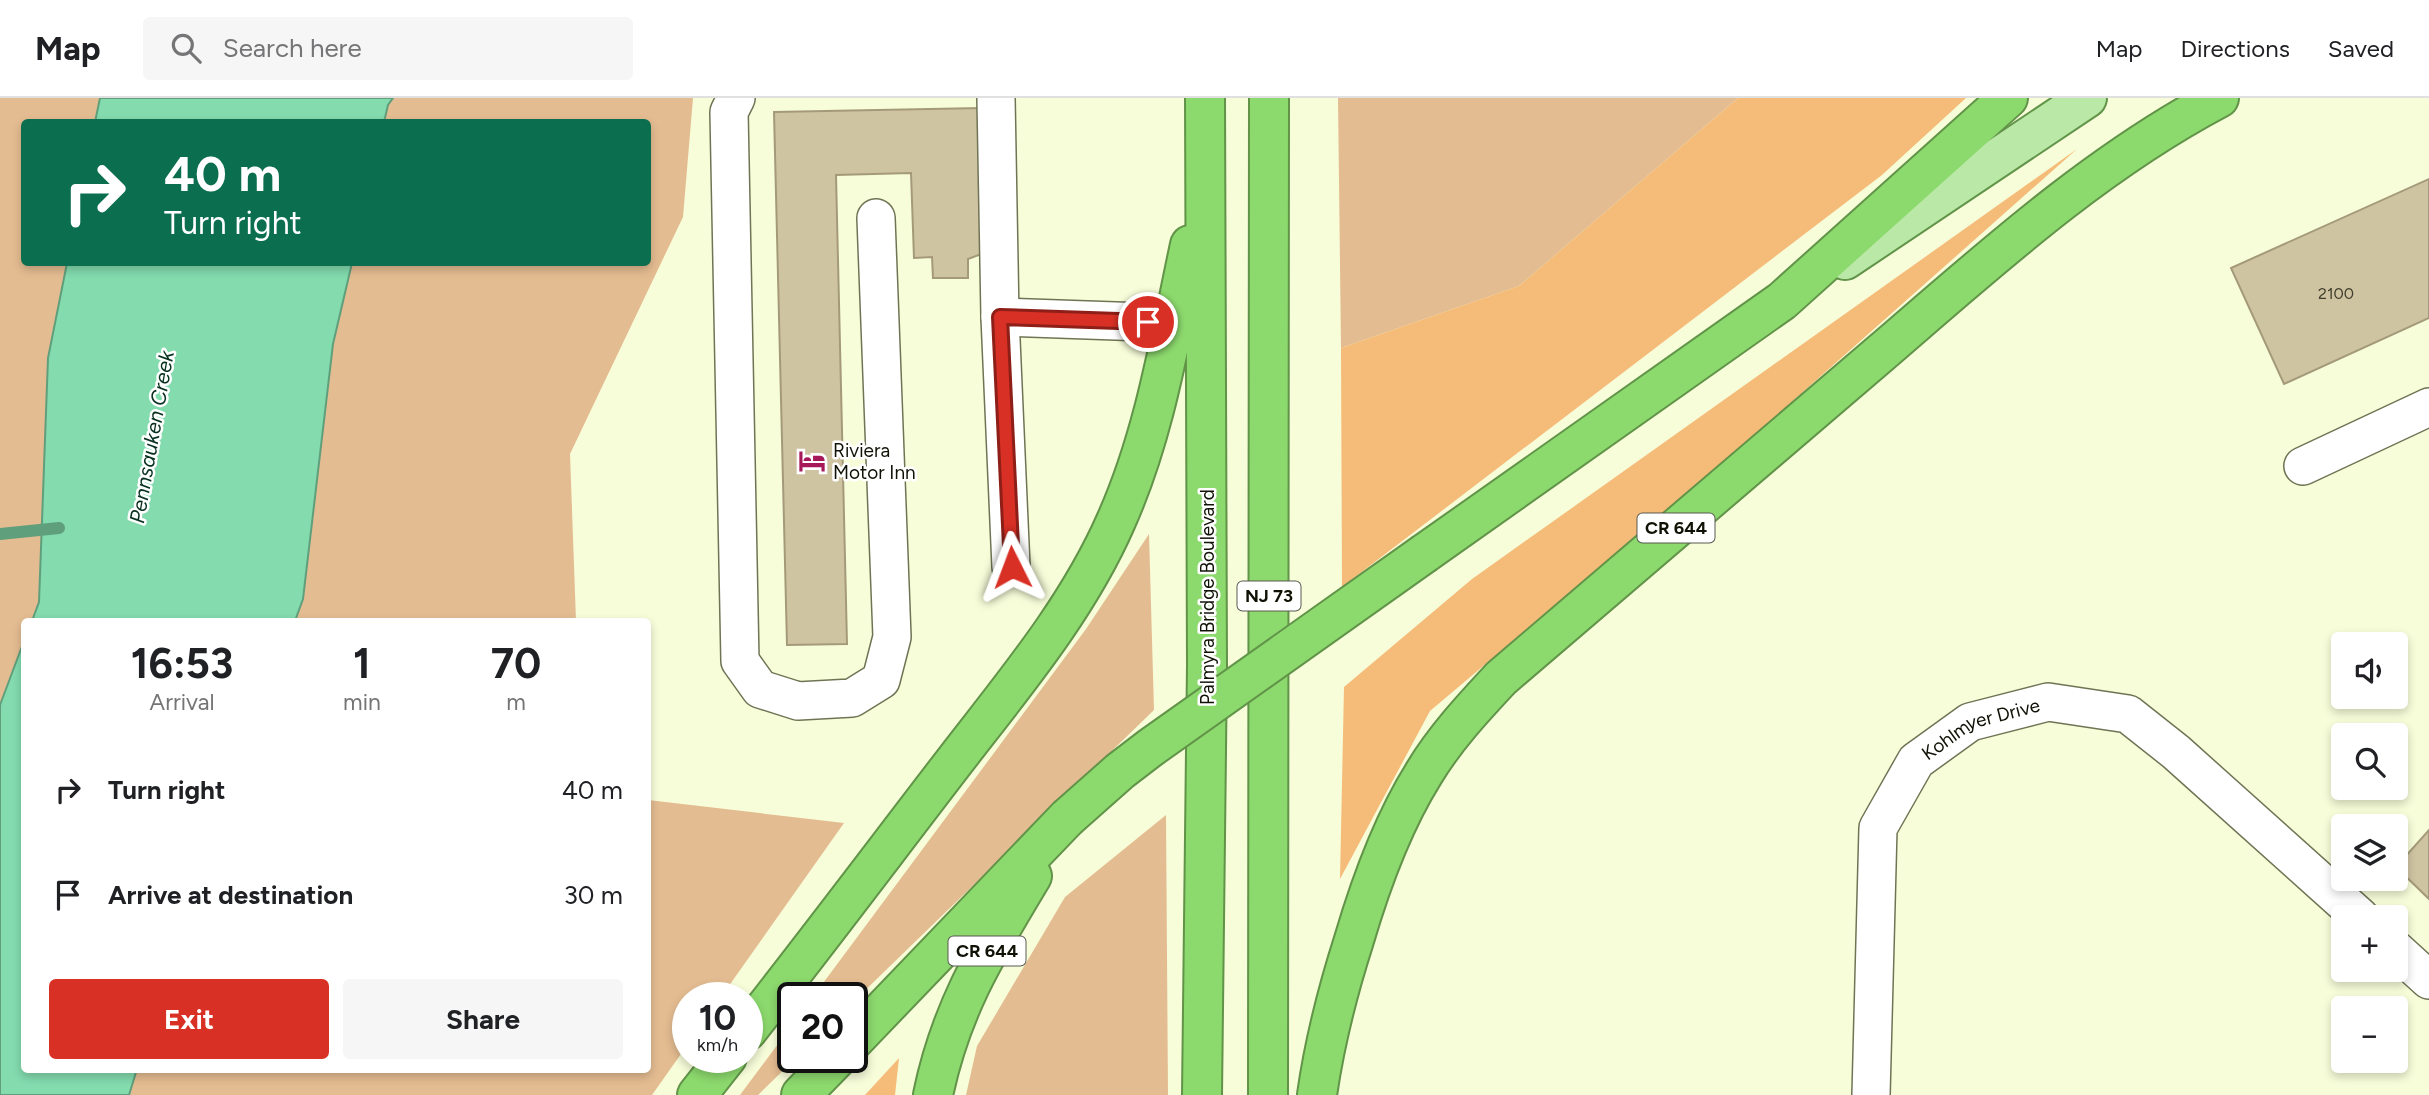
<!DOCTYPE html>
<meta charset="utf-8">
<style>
:root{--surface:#fff;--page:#f6f6f6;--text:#202124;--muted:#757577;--line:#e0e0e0;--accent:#d93025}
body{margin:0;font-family:Figtree,sans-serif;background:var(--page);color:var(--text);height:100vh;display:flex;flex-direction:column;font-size:26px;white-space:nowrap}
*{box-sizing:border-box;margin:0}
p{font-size:23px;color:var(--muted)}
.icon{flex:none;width:38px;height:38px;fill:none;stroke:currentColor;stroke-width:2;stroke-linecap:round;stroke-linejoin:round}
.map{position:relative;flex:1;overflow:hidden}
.sheet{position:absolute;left:21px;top:520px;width:630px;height:455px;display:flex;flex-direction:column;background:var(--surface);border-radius:7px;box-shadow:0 4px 10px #0003}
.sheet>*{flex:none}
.top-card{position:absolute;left:21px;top:21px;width:630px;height:147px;border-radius:7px;box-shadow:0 4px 10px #0003;background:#0b6e4f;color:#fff;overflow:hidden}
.fabs{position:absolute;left:2331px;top:534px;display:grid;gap:14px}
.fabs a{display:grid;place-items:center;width:77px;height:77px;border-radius:7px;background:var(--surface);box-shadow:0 4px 10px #0003;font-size:35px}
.speed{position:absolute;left:672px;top:884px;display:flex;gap:14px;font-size:35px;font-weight:700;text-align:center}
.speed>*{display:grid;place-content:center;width:91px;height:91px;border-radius:50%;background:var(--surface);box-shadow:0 4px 10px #0003;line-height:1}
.speed small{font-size:18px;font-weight:400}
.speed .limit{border:4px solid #111;border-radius:10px;background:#fff;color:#111}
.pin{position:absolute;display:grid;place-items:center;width:60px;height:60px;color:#fff;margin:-30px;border:4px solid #fff;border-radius:50%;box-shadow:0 2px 7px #0007}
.me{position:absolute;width:77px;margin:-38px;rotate:357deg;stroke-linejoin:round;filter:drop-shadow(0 0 5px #0008)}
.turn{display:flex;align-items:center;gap:24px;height:147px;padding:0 28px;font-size:32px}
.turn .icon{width:91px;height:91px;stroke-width:2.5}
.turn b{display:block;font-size:49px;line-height:60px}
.eta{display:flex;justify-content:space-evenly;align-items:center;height:119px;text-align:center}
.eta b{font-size:42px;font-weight:700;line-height:49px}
.primary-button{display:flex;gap:14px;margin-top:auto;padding:14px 28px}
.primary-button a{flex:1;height:80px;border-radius:7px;background:var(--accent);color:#fff;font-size:28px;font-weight:700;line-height:80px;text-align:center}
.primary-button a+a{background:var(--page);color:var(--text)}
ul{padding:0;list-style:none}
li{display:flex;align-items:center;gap:21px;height:105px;padding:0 28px}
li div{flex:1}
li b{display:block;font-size:26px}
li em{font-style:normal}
header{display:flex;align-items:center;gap:42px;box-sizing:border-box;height:98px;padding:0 35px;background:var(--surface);border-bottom:2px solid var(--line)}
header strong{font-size:33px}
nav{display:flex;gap:38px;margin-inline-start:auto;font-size:24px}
.search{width:490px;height:63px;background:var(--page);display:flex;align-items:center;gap:18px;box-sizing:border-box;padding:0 24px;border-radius:7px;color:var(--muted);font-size:26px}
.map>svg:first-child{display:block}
</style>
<header>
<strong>Map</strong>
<div class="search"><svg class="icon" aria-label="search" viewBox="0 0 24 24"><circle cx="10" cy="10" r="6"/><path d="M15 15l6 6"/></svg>Search here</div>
<nav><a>Map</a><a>Directions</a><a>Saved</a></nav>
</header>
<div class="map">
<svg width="2429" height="997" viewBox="0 0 2429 997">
<rect width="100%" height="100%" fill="#f7fdd9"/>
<g fill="#e4bc91">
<path d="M0,0H100L95,24H24V164L67,165L48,260L39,505L32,523H24V543L0,607Z"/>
<path d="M393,0H693L683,119L570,356L576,523H295L303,501L333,246L352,165L648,164V24H384L388,7Z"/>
<path d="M1338,0H1738L1519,188L1341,250Z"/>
<path d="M1149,436L1154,612L852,905V900H812L1086,531Z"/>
<path d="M648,702L844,725L721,899L688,900V946L652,997H129L137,971H648Z"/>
<path d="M1166,717L1168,997H966L977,948L1065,799Z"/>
<path d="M793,926V959H797L758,997H740Z"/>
</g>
<g fill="#f5bb79">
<path d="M1738,0H1966L1882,77L1342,489L1341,250L1519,188Z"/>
<path d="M2077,51L1707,379L1430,613L1340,781L1344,589L1472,481Z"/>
<path d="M899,960L895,997H865Z"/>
</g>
<g fill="#83dbae" stroke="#609f7c" stroke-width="2">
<path d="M100,0H393L388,7L384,24H95Z"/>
<path d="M67,165H352L333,246L303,501L295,523H32L39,504L48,260Z"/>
<path d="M24,543V971H137L129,997H0V607Z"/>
</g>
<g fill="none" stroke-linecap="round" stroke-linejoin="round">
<path stroke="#609f7c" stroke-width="12" d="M0,436L59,430"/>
</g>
<g fill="#cfc4a2" stroke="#a49a79" stroke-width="2">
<path d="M981,10L984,155L968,161V180H933L932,159L914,160L911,75L836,77L847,546L787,547L774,14Z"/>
<path d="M2429,81V220L2284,286L2231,170Z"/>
<path d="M2429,732V801L2396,769Z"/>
</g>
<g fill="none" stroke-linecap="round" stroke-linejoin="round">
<defs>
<g id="minor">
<path d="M736,0L729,14L740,563L760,591L798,603L852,600L881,582L892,539L876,120"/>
<path d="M996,0L1000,219L1011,469"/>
<path d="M1000,219L1173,225"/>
<path d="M2303,368L2429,309"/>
<path d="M2396,852L2429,882"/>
<path id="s1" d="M1871,997L1878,730L1916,663L1970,624L2048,604L2128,616L2176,654L2360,819"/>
</g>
<path id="major" d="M1845,162L2087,0"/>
<g id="highway">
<path d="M1425,455L1782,203L2008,0"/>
<path d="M747,933C818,843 887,751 957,660C1015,585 1078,510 1116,423C1155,336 1170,240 1190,147"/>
<path d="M852,944L1067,720"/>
<path d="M697,997L727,959"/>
<path d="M801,997L838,959"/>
<path d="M933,997C951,910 987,853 1032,778"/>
<path d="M1202,997L1207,567L1205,0"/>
<path d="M1268,997L1269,0"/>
<path d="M1317,997C1325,941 1337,895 1354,842C1371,784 1392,726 1424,675C1445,640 1474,609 1501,580C1628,471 1755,362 1882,254C1989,162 2094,66 2219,0"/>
</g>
</defs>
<use href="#minor" stroke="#707455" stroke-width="40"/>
<use href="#major" stroke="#619349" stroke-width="42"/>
<use href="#highway" stroke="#619349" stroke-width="42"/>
<use href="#minor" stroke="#fff" stroke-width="37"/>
<use href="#major" stroke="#bae8a7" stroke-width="38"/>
<use href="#highway" stroke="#8cd96d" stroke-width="38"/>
<defs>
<path id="highway-bridge" d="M1067,720L1120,673L1150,650L1425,455"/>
</defs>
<use href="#highway-bridge" stroke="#619349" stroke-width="42" stroke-linecap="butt"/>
<use href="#highway-bridge" stroke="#8cd96d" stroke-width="38"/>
</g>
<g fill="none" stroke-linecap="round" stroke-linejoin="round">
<defs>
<path id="route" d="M1012,469L1000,219L1148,224"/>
</defs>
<use href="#route" stroke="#8d1f18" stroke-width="18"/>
<use href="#route" stroke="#d93025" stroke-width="12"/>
</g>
<defs>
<symbol id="hotel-bare" viewBox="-9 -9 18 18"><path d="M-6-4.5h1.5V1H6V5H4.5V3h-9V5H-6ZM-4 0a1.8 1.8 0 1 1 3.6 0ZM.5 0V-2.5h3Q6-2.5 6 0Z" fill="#a71858" stroke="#fff" stroke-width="2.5" paint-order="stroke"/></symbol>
</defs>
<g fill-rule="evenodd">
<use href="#hotel-bare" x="793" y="344" width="38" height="38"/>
</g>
<g text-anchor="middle" stroke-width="5" stroke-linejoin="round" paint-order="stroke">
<g font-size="16" fill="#403e2d">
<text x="2336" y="201">2100</text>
</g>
<g fill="#fff" stroke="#585951" stroke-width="2">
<rect x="1637.5" y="415.5" width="77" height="29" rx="5"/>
<rect x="1237.5" y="483.5" width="63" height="29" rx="5"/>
<rect x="948.5" y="838.5" width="77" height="29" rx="5"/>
</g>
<g font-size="18" font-weight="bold" fill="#101206">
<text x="1676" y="436">CR 644</text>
<text x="1269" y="504">NJ 73</text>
<text x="987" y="859">CR 644</text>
</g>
<g font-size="19" fill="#101206" stroke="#fff" text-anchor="start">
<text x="833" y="359">Riviera<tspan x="833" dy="22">Motor Inn</tspan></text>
</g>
<g font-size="19" fill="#101206" stroke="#fff">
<text transform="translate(1207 499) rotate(-90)" y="7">Palmyra Bridge Boulevard</text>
<text dy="7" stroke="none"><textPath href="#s1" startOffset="418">Kohlmyer Drive</textPath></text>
</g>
<g font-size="21" font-style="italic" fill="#093120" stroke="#fff">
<text transform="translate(152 339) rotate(-80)" y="7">Pennsauken Creek</text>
</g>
</g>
</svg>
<div class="fabs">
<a><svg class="icon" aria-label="sound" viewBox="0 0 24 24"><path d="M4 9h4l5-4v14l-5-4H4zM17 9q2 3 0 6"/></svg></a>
<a><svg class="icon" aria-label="search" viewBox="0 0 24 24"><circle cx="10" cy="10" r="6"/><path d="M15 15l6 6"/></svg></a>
<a><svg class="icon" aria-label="layers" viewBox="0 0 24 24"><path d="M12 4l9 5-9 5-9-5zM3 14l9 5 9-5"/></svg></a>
<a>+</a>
<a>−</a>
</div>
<div class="speed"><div>10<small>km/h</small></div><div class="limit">20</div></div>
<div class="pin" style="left:1148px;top:224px;background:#d93025"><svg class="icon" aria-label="arrive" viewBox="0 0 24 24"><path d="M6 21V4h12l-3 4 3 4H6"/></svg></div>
<svg class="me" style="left:1012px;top:469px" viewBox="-20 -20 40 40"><path d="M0-17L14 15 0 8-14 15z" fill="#d93025" stroke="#fff" stroke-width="4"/></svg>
<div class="top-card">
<div class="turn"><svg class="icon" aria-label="right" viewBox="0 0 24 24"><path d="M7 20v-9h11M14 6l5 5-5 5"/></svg><div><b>40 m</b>Turn right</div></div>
</div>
<section class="sheet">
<div class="eta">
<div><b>16:53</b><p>Arrival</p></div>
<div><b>1</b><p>min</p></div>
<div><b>70</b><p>m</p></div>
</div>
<ul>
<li><svg class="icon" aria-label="right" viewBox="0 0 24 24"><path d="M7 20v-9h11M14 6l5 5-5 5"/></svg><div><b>Turn right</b></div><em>40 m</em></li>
<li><svg class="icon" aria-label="arrive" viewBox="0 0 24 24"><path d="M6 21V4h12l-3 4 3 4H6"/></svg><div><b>Arrive at destination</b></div><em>30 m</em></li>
</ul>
<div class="primary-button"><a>Exit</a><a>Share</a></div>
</section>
</div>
